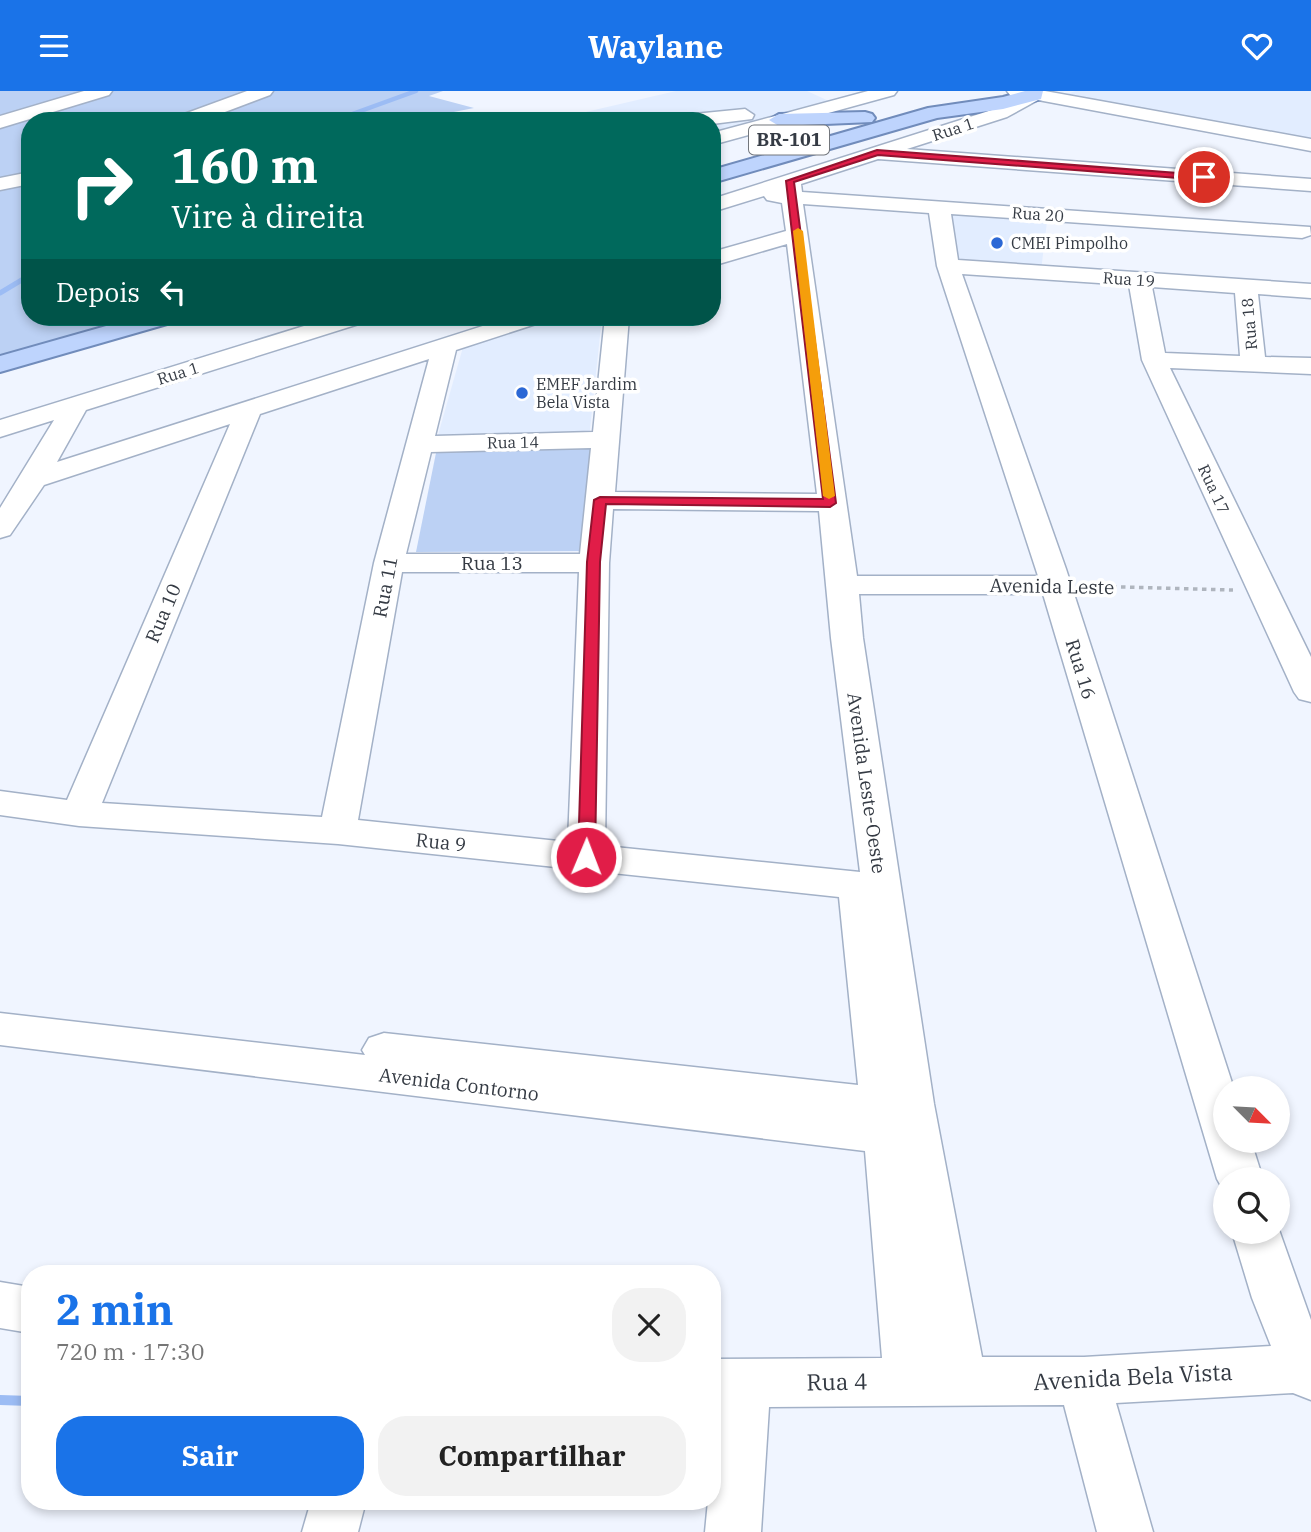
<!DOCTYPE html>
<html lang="pt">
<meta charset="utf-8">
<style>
:root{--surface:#fff;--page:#f2f2f2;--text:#222;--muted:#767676;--accent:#1a73e8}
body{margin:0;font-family:"IBM Plex Serif",serif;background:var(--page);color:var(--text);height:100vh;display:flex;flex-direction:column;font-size:26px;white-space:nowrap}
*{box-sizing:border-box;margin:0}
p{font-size:23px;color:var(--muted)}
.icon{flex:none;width:38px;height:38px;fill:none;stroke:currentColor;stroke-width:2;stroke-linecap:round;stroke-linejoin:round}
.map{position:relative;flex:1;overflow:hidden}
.details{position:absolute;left:21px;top:1174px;width:700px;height:245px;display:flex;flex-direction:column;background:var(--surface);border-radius:28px;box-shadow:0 4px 10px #0003}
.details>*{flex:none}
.guide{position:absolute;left:21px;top:21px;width:700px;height:214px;border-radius:28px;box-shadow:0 4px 10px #0003;background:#00695c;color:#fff;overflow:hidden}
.needle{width:46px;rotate:114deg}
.controls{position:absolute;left:1213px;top:985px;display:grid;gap:14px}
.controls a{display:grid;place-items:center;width:77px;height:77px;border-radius:50%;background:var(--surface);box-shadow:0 4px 10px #0003;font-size:35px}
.pin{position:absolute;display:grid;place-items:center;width:60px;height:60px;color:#fff;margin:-30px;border:4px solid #fff;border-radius:50%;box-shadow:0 2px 7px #0007}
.me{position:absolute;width:77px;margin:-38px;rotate:1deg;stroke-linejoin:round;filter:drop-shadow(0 0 5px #0008)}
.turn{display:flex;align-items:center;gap:24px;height:147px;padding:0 35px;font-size:32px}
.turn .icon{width:91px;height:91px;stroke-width:2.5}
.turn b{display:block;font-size:49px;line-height:60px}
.then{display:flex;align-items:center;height:66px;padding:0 35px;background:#0003;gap:14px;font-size:26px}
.round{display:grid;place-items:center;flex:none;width:74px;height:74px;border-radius:28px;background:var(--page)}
.summary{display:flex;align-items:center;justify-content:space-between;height:119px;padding:0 35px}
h1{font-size:42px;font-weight:700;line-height:52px;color:var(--accent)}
.button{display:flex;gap:14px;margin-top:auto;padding:14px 35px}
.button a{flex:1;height:80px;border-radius:28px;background:var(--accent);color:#fff;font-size:28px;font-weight:700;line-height:80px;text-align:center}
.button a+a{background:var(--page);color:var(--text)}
header{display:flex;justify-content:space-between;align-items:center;height:91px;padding:0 35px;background:var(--accent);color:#fff;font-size:32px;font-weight:700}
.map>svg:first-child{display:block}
</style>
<header><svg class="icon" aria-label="menu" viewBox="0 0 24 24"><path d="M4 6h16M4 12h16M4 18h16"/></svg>Waylane<svg class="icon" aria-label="heart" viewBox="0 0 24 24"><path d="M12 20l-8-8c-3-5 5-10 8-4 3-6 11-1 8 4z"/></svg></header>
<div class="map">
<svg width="1311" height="1441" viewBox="0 0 1311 1441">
<rect width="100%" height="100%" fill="#f0f5ff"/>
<g fill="#e2edff">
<path d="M676,0H807L831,11L712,44V30H547Z"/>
<path d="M1076,0H1311V58L1046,9Z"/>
<path d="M946,122L1047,131L1041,180L952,173Z"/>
<path d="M561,226H602L589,348L436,351L463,256Z"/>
</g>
<g fill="#bcd1f4">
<path d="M0,0H443L429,5L474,17L408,30H30V226H159L0,271Z"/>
<path d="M591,356L585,460L416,461L437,357Z"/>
</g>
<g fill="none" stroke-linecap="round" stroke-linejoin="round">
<path stroke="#9cbcf4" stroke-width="4.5" d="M333,30L416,0"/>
<path stroke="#9cbcf4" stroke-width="5" d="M0,202L30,184"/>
<path stroke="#9cbcf4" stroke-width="10" d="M0,1309L30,1310"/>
<defs>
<g id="minor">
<path d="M84,0H112L109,4L0,37V25Z"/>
<path d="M247,0H273L270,4L201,30H174L176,26Z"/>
<path d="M868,0H897L894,4L712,54V42Z"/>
<path d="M1007,0H1045L1311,48V60L1038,9L1007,26L907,58L1311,88V100L878,68L801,93L802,101L1310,136L1311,144L1302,147L951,123L958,169L1311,193V207L1258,203L1265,266L1311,267V283L1170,277L1311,566V611L1299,608L1294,601L1142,269L1129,194L962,183L1066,478L1234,998H1225V1050H1251L1263,1088H1225V1102L1217,1088L1043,503H859L863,547L934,1013L982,1266H1084L1271,1255L1252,1207L1232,1141H1278V1136L1311,1229V1309L1293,1302L1116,1312L1153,1441H1097L1064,1314L769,1316L761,1441H705L708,1410H712L716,1316H712V1268L882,1267L865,1060L0,954V922L365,964L362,959L369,947L384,942L858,994L839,806L338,753L79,735L0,724V700L67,709L230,333L44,394L10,444L0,447V417L54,329L0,346V329L333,226H369L365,231L86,319L57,371L511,226H546L542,231L456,259L435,345L593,341L605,226H629L615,401L817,403L787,153L712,175V161L786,140L782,112L767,109L764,105L712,121V108L995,18L1020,6L1010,4ZM803,113L929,122L937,175L1038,485H857ZM1152,196L1235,202L1240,265L1165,262ZM429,268L374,472L322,726L102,712L260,323ZM591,357L580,463H406L431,361ZM613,418L819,420L831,547L860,781L605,755L609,472ZM402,481H579L568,751L358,729Z"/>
<path d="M745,18L754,24L752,28L712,33V30H675L684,24Z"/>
<path d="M30,81V93L0,99V87Z"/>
<path d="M0,1191L30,1196V1242L0,1237Z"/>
<path d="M311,1410H366L358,1441H302Z"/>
</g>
<g id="major">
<path d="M1025,0H1043L1041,8L1003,18L937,27L712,92V79L928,17L1003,6Z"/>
<path d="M865,21L872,23L875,27L872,31L779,35L769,29L779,23Z"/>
<path d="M138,226H177L174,231L0,281V265Z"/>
</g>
</defs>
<use href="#minor" stroke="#a3b1c7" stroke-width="3"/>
<use href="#major" stroke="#718cbb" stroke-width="4"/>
<path stroke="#afb5be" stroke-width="3.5" stroke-dasharray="4.5 4.5" stroke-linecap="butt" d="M1085,495L1233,499"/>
<use href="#minor" fill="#fff" fill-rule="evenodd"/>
<use href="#major" fill="#bed4fd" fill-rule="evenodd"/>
</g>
<path fill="#e11d48" stroke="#92132f" stroke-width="2" d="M877,59L1204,84L1209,86L1204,89L878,64L794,91L836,412L830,416L606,413L600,471L595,766L592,770H581L578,766L587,471L594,409L600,406L823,408L786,90Z"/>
<path fill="#f59e0b" d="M798,137L803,140L835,405L829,408L823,405L793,140Z"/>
<g fill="#2c68d5" stroke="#fff" stroke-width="2.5">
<circle cx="997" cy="152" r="7"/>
<circle cx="522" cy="302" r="7"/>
</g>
<g text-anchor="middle" stroke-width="7" stroke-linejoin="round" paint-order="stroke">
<g font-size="16" fill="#353b44" stroke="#fff">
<text transform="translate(953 38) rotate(-18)" y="6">Rua 1</text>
<text transform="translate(1038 123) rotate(4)" y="6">Rua 20</text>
<text transform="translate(1129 188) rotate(4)" y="6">Rua 19</text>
<text transform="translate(1249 233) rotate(-95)" y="6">Rua 18</text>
<text transform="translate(178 282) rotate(-17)" y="6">Rua 1</text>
<text transform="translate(513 351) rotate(-1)" y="6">Rua 14</text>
<text transform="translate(1214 398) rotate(65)" y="6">Rua 17</text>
</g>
<g font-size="16" fill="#353b44" stroke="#fff" text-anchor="start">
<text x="1011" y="158">CMEI Pimpolho</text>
<text x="536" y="299">EMEF Jardim<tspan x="536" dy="18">Bela Vista</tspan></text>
</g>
<rect fill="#fff" stroke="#72767c" stroke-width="2" x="749" y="34.5" width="80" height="29" rx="5"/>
<g font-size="18" font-weight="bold" fill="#353b44">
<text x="789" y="55">BR-101</text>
</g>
<g font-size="19" fill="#353b44" stroke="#fff">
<text x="492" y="479">Rua 13</text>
<text transform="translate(1052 495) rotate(1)" y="7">Avenida Leste</text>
<text transform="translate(385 496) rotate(-79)" y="7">Rua 11</text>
<text transform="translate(163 522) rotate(-67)" y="7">Rua 10</text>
<text transform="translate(1081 578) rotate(73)" y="7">Rua 16</text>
<text transform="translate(867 692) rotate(82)" y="7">Avenida Leste-Oeste</text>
<text transform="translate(441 751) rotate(6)" y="7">Rua 9</text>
<text transform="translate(459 993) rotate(7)" y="7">Avenida Contorno</text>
</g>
<g font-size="23" fill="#353b44" stroke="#fff">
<text transform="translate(1133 1286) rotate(-3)" y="8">Avenida Bela Vista</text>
<text transform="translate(837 1291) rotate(-1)" y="8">Rua 4</text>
</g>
</g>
</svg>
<div class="controls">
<a><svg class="needle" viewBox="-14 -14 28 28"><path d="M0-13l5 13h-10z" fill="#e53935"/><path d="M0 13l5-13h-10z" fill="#767676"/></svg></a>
<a><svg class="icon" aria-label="search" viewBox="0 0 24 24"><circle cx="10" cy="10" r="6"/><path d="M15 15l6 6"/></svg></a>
</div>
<div class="pin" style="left:1204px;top:86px;background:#d93025"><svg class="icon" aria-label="arrive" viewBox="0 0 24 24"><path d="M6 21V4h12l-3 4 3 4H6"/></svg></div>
<svg class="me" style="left:586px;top:766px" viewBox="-20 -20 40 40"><circle r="17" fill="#e11d48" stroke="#fff" stroke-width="3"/><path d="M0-11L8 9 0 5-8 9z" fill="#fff"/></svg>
<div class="guide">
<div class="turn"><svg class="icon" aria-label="right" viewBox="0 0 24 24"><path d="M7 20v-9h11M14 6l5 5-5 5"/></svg><div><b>160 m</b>Vire à direita</div></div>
<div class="then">Depois<svg class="icon" aria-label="left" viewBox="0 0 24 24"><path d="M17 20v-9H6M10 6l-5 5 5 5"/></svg></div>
</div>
<section class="details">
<div class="summary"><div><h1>2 min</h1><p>720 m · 17:30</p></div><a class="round"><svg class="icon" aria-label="close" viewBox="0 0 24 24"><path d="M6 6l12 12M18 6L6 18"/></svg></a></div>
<div class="button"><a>Sair</a><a>Compartilhar</a></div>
</section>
</div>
